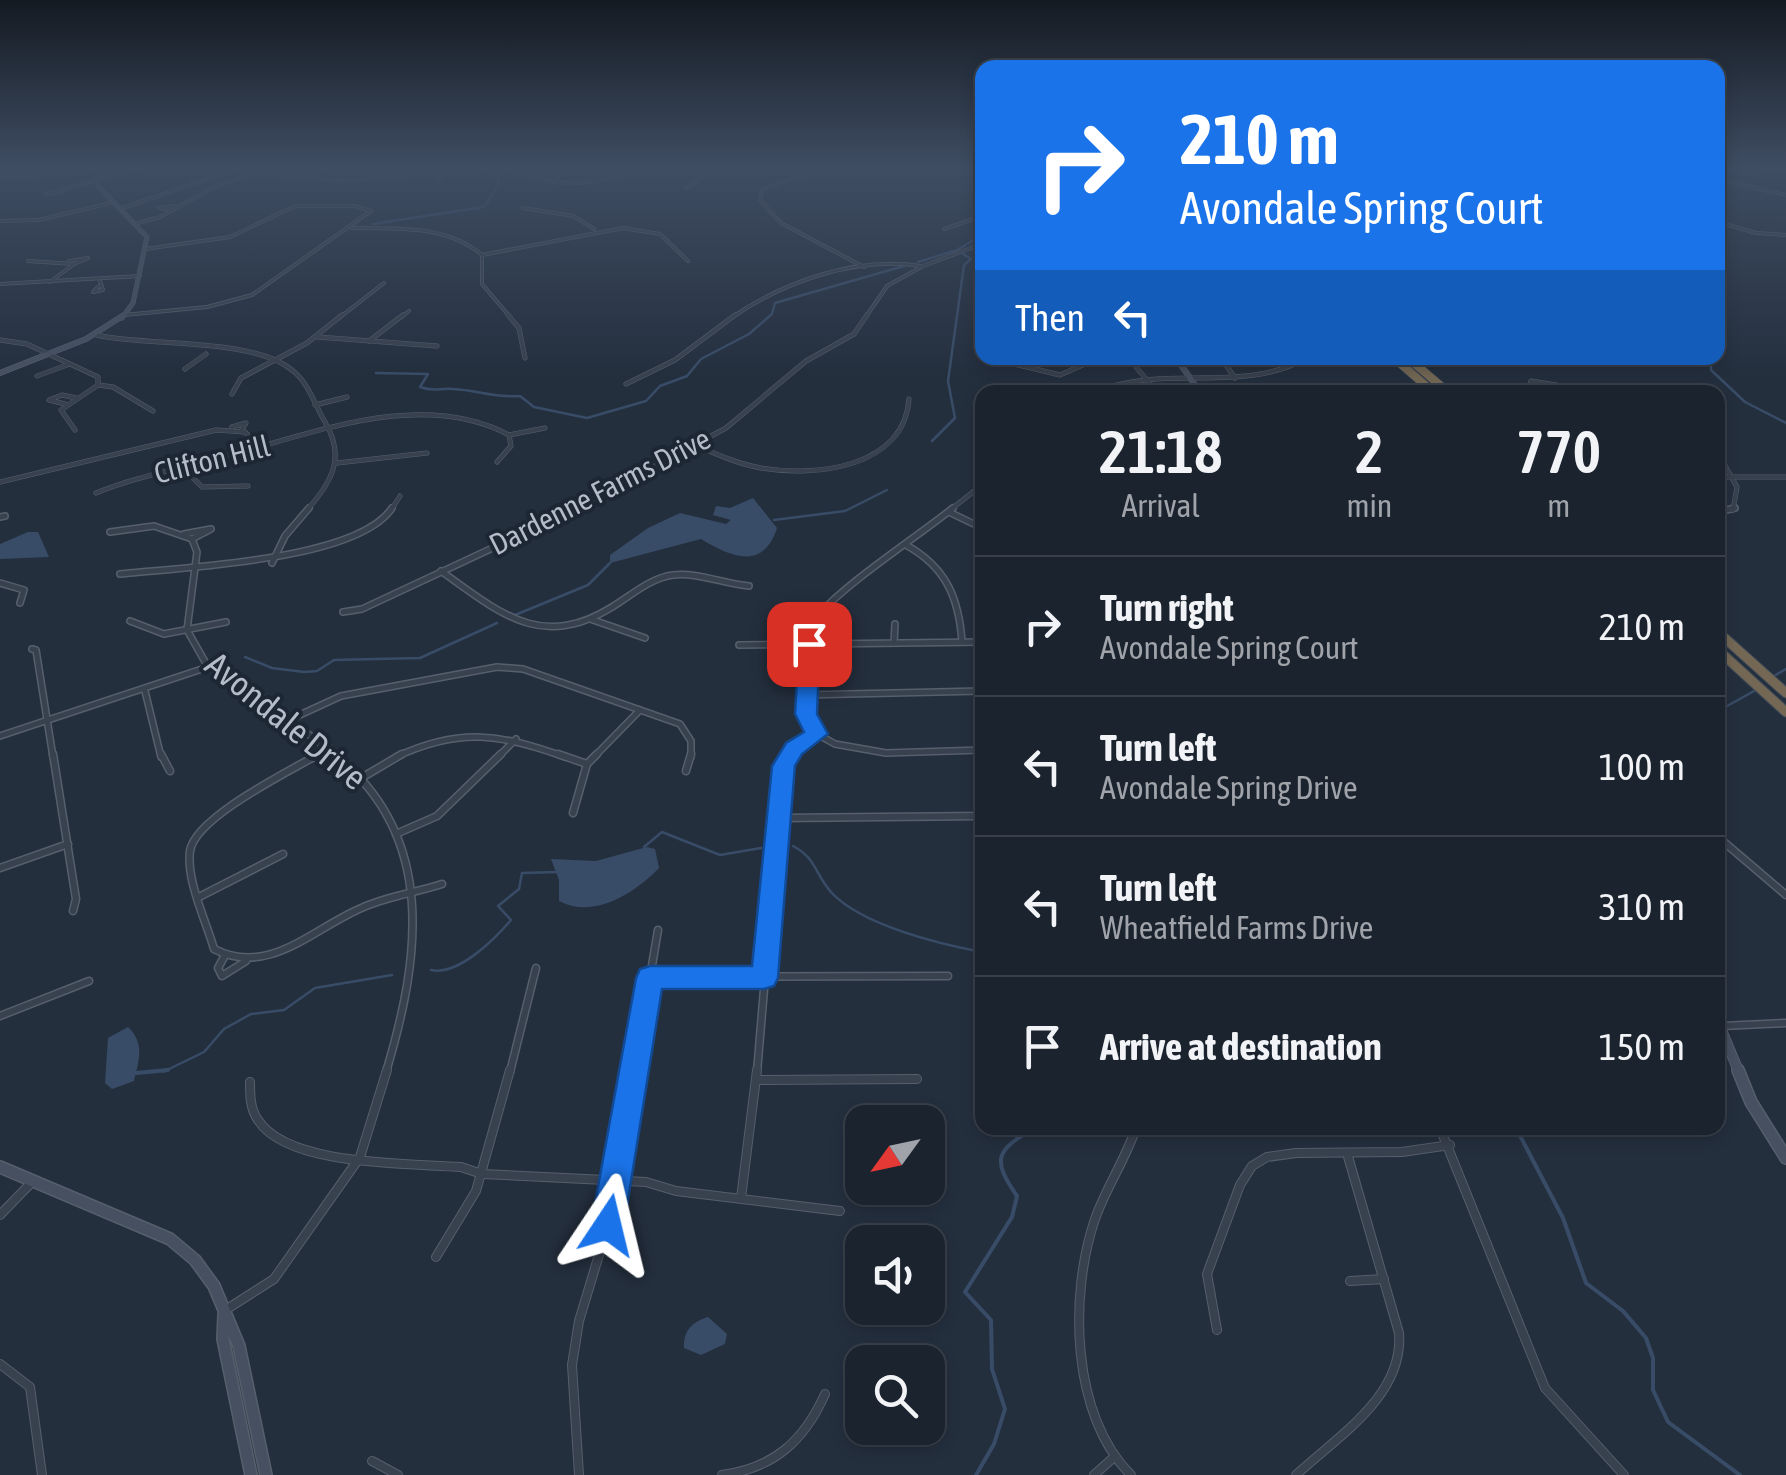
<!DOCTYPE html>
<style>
:root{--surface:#1b232e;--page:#242b36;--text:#f1f3f6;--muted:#a0a4aa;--line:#39404a}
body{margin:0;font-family:"Asap Condensed",sans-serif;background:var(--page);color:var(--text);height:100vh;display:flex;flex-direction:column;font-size:38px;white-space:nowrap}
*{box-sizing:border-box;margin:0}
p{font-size:32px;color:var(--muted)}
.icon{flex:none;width:55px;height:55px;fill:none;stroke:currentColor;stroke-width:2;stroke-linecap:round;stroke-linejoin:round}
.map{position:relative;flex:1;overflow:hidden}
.drawer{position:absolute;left:975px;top:385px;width:750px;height:750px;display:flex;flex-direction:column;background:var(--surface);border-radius:20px;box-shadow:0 5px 15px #0003,0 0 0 2px var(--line)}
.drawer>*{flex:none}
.top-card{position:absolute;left:975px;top:60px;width:750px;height:305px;border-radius:20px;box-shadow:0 5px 15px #0003,0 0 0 2px var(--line);background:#1a73e8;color:#fff;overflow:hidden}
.needle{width:65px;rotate:237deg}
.controls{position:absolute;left:845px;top:1105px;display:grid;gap:20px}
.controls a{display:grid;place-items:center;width:100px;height:100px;border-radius:20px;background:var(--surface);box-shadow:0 5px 15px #0003,0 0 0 2px var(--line);font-size:50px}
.pin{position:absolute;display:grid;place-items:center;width:85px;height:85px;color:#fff;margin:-42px;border-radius:20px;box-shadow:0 5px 15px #0006}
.me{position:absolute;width:110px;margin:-55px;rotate:10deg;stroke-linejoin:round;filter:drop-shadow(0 0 8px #0008)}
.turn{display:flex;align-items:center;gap:35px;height:210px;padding:0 40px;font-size:45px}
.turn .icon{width:130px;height:130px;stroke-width:2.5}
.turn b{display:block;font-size:70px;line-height:85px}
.then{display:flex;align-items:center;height:95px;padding:0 40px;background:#0003;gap:20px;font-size:38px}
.eta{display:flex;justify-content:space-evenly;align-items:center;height:170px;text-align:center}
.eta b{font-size:60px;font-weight:600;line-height:70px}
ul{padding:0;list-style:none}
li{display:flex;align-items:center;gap:30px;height:140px;padding:0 40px;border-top:2px solid var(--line)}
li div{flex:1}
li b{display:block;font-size:38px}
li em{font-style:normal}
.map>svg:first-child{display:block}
</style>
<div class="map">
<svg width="1786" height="1475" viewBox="0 0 1786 1475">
<rect width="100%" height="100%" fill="#242f3e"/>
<g fill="#394c67">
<path d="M753,498L777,528C763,571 731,557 701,539L610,563V555L648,528L680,513L726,524L731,520L713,515L716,506L730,508Z"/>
<path d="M28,532H38L49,557L0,559V544Z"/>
<path d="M647,847L655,849L659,868C636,892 594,920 559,901V880L551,859L596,861Z"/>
<path d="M128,1027C145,1043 139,1060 134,1081L112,1089L105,1083L108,1038Z"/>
<path d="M708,1317L727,1334L725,1344L701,1355L684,1348C683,1331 692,1322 708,1317Z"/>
</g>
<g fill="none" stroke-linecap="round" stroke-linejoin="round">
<g stroke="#394c67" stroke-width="2.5">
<path d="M373,224L484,207L499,184L498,177L485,167"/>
<path d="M918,262L957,250L982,235"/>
<path d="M1718,311L1721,283"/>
<path d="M1711,358V370L1745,402L1786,423"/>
<path d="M376,373L428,374L420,387C433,392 440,388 453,389C477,390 495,398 520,396L534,407L587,418L646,401L660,386L687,376L701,359L749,334L772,314L775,303L904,266"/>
<path d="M932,441L955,418L948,381L964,265L971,259L963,254"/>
<path d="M774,520L845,511L887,490"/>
<path d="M515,615L588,585L610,563"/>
<path d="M245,657L272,668L304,672L317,671L334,660L420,658L497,623"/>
<path d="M1774,676L1786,669"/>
<path d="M1718,711L1756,690"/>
<path d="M793,846C816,858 815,874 831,892C861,925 939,944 982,952"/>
<path d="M644,847L662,832L720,855L761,848"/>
<path d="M431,970C458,976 495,939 511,920L498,906L519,889L522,873L557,872"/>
<path d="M163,1072L204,1052L224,1029L251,1014L284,1010L315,988L392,975"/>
</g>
<g stroke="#394c67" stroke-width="4">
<path d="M136,1073L168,1070"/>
<path d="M1516,1128L1563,1218L1586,1283L1623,1311L1646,1338L1653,1358V1390L1668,1422L1740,1475"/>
<path d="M976,1475L994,1444L1005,1409L992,1369L991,1320L965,1292L1012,1217L1017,1196C991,1159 996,1150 1035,1128"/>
</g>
<defs>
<g id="street-far4">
<path d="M12,167L20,176"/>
<path d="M429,167L440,179"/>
<path d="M1760,167L1786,170"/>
<path d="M521,168C550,193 603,182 636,171"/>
<path d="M861,171L799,176L762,190L760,200L781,223L864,267"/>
<path d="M37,172L61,167"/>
<path d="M956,172L982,171"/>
<path d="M256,173L344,181L433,173"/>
<path d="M309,177L322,167"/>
<path d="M371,177L382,167"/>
<path d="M558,179L563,167"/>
<path d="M1718,179L1786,195"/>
<path d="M686,188L707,174L703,167"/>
<path d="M61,192L46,194L143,167"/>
<path d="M122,208L243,167"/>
<path d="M523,208L573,216L594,229"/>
<path d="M172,210L159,208L175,206"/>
<path d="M0,221L39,220L115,202"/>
<path d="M1718,222L1756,233L1786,235"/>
<path d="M138,223L160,217L216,186L272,167"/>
<path d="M352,228C397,229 446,224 482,255V284L511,318"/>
<path d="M944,229L982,216"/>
<path d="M482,255L623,228L660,234L688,261"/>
<path d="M28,261L74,264L50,282"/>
<path d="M69,261L88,258L74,264"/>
<path d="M0,284L140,276"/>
<path d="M99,286L93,292L103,290L100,281"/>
<path d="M124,315L207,307L252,295L371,211L355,206H295L230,237L145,249"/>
<path d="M339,318L384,283"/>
<path d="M400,318L409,311"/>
<path d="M731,318C783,282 856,256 920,266"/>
<path d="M865,318L887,286L923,266L982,244"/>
</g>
<g id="street-far3">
<path d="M508,315L519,328L525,358"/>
<path d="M96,335C149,347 251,337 292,370C308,382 315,405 325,422C346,457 332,482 307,510"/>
<path d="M318,337L437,346"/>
<path d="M0,340L27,344L98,377V385L61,410L75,430"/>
<path d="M369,341L403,315"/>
<path d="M1221,358L1235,378"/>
<path d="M994,359L1060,375L1099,358"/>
<path d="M1136,367L1157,392"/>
<path d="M185,369L206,354"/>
<path d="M37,376L67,365"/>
<path d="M626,384L675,360L735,315"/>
<path d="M98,385L113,387L153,411"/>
<path d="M1096,392C1164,363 1241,395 1307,358"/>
<path d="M1528,392L1531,381L1599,392"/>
<path d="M232,394L241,378L307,343L342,315"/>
<path d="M65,404L49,400L62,395L76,398"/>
<path d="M315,405L347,397"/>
<path d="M232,427L246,423L242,429"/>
<path d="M509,435L545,428"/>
<path d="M695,445C716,454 738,464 761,468C816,477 904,468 909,399"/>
<path d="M1718,453L1737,487L1733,510"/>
<path d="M337,463L427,453"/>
<path d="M183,468L202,487L248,486"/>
<path d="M1718,477H1786"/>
<path d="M0,482L216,430L245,432L260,448"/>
<path d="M96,493C137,476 180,469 223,457C312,434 422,388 509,435L511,446L497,462"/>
<path d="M391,510L400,496"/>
<path d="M573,510L726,428L806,361L854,334L867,315"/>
<path d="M950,510L982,485"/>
</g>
<g id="street-far2">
<path d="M953,508C914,539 850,580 818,615C797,637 801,711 817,734L835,744L886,753L982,750"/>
<path d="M949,512L982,528"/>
<path d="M1718,512L1735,508"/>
<path d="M0,517L5,516"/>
<path d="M110,532L154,526L192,539L197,552L187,630L208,667L248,686L337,757"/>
<path d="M184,534L211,529L192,539"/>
<path d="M906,545C946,567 959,598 962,642"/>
<path d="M272,563L285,536L309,508"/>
<path d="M441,571C500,613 541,651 612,607C632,595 650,578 673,575C698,572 724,584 749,586"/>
<path d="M120,574C182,567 357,561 392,508"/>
<path d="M0,583L24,590L20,603"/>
<path d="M343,612L362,609L578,508"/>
<path d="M593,620L645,638"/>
<path d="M130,621L164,634L226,622"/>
<path d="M894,643L895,624"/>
<path d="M739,645L982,642"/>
<path d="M32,649L36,650L53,757"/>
<path d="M145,691L161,757"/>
<path d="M805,695L982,691"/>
<path d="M291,719L341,696L497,667L523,669L680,724L691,741V757"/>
<path d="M0,736L208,667"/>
<path d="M315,757L329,748"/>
<path d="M396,757C460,727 501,734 565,757"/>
<path d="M498,757L516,739"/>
<path d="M594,757L640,710"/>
<path d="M788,757L817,735"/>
</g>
<g id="street-far1">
<path d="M53,754L76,899L73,911"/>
<path d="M161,754L170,771"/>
<path d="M319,754C290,771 195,817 190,851C186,880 206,921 214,949C270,978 315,926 366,906C390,896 417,892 442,884"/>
<path d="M334,754C438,836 420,959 386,1072"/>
<path d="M558,754L587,764"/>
<path d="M686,771L691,754"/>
<path d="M363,777L402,754"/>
<path d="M573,813L587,764L597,754"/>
<path d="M781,818L982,816"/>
<path d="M396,834L437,816L501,754"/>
<path d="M1718,837L1786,895"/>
<path d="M0,868L68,844"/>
<path d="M199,897L283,854"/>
<path d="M224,957L218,968L222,976L246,961"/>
<path d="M650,977L948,976"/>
<path d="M0,1016L89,981"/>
<path d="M1722,1026L1786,1023"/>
<path d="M510,1072L536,968"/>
<path d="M634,1072L658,930"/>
<path d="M757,1072L783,766L789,754"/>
</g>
<g id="street">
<path d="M756,1080L917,1079"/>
<path d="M250,1082C250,1095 250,1109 258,1120C288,1167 411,1163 461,1167L482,1174L646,1182L676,1191L840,1211"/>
<path d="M1440,1128L1545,1388L1624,1475"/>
<path d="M741,1198L757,1070"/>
<path d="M0,1215L32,1182"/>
<path d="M436,1257L476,1191L510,1070"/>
<path d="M1350,1281L1384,1279"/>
<path d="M227,1309L274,1279L360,1157L387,1070"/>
<path d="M1217,1330L1207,1274L1240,1185L1252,1166L1267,1157L1296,1153L1402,1152L1450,1145"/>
<path d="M0,1364L30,1387L42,1475"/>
<path d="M372,1461L398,1475"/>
<path d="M579,1475L572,1365L579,1321L608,1225L634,1070"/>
<path d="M722,1475C774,1468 804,1441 825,1394"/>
<path d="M1094,1475L1113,1458"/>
<path d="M1131,1475C1071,1416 1069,1295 1095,1219C1106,1188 1125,1160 1136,1128"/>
<path d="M1296,1475C1338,1436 1404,1396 1399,1333L1347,1153"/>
</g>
<g id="secondary-far3">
<path d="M106,167L97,178L98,186L147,237L133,303L122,318"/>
<path d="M0,178L103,170"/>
</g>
<g id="secondary-far2">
<path d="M1176,358L1200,392"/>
<path d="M0,373L86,339L124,315"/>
</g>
<path id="secondary-far1" d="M1718,1022L1739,1072"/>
<g id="secondary">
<path d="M1738,1070L1751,1102L1786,1158"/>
<path d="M0,1167L170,1239L195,1260L214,1286L239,1346L266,1475"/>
<path d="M224,1315L223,1339L251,1475"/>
</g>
<g id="highway-far1">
<path d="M1394,358L1433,392"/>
<path d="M1408,358L1448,392"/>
</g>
<g id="highway">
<path d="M1718,632L1786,693"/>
<path d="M1718,650L1786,712"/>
</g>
</defs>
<use href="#street-far4" stroke="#565f6c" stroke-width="4"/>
<use href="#street-far3" stroke="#565f6c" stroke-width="5"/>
<use href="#street-far2" stroke="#565f6c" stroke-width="8"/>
<use href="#street-far1" stroke="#565f6c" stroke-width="9"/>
<use href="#street" stroke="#565f6c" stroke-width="10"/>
<use href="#secondary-far3" stroke="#565f6c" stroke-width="5"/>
<use href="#secondary-far2" stroke="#565f6c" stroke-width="6"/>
<use href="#secondary-far1" stroke="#565f6c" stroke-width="11"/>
<use href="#secondary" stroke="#565f6c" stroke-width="14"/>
<use href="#highway-far1" stroke="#434c59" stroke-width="9"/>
<use href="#highway" stroke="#434c59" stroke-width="11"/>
<use href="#street-far4" stroke="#38414e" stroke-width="2.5"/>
<use href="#street-far3" stroke="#38414e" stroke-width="4"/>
<use href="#street-far2" stroke="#38414e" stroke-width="5"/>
<use href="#street-far1" stroke="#38414e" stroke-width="6"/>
<use href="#street" stroke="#38414e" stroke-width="8"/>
<use href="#secondary-far3" stroke="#465061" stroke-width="4"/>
<use href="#secondary-far2" stroke="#465061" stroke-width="5"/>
<use href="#secondary-far1" stroke="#465061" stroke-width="9"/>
<use href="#secondary" stroke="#465061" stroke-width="11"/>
<use href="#highway-far1" stroke="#746855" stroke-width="8"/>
<use href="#highway" stroke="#746855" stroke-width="9"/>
</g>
<linearGradient id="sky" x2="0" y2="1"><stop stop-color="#141a22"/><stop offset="0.45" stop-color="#3f4d63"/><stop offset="1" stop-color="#3f4d63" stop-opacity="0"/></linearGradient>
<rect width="1786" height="373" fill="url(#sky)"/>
<path fill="#1a73e8" stroke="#114b97" stroke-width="2.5" d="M809,637L820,644L817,714L828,734L802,754L795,766L778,978L774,986L764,989H662L624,1225L619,1236L608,1241L596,1236L591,1225L636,978L640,969L650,966H752L772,766L786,743L804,732L795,714L799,644Z"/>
<g text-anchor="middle" stroke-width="8" stroke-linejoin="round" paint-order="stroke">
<g font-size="30" fill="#b4bcc9" stroke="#1d2633">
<text transform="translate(212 460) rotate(-14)" y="10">Clifton Hill</text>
<text transform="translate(600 492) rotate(-27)" y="10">Dardenne Farms Drive</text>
</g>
<g font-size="35" fill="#b4bcc9" stroke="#1d2633">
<text transform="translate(286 721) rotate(39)" y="12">Avondale Drive</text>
</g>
</g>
</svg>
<div class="controls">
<a><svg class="needle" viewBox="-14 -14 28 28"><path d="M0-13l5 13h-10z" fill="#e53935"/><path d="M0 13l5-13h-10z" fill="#a0a4aa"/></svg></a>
<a><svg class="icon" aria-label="sound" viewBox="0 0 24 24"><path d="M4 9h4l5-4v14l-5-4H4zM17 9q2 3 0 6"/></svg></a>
<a><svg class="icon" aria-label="search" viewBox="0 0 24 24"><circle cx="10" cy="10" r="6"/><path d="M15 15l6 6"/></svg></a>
</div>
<div class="pin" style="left:809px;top:644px;background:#d93025"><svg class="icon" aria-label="arrive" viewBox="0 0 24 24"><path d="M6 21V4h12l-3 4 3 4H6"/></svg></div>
<svg class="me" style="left:608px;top:1225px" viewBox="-20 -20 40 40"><path d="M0-17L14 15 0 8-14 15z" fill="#1a73e8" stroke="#fff" stroke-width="4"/></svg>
<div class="top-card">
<div class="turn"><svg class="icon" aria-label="right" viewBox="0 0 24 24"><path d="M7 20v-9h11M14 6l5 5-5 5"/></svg><div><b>210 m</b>Avondale Spring Court</div></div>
<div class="then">Then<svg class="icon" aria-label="left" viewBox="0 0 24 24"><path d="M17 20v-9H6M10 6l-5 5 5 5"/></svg></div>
</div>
<section class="drawer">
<div class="eta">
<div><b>21:18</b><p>Arrival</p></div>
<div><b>2</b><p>min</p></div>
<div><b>770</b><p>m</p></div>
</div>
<ul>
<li><svg class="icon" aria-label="right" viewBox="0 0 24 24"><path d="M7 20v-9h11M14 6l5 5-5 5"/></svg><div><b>Turn right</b><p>Avondale Spring Court</p></div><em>210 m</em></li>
<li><svg class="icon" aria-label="left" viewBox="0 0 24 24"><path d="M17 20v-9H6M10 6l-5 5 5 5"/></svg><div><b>Turn left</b><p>Avondale Spring Drive</p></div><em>100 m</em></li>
<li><svg class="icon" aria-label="left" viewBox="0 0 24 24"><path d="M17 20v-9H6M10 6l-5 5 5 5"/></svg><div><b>Turn left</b><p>Wheatfield Farms Drive</p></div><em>310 m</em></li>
<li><svg class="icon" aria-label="arrive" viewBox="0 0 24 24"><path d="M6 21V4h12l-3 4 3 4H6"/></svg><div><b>Arrive at destination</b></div><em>150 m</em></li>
</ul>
</section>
</div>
